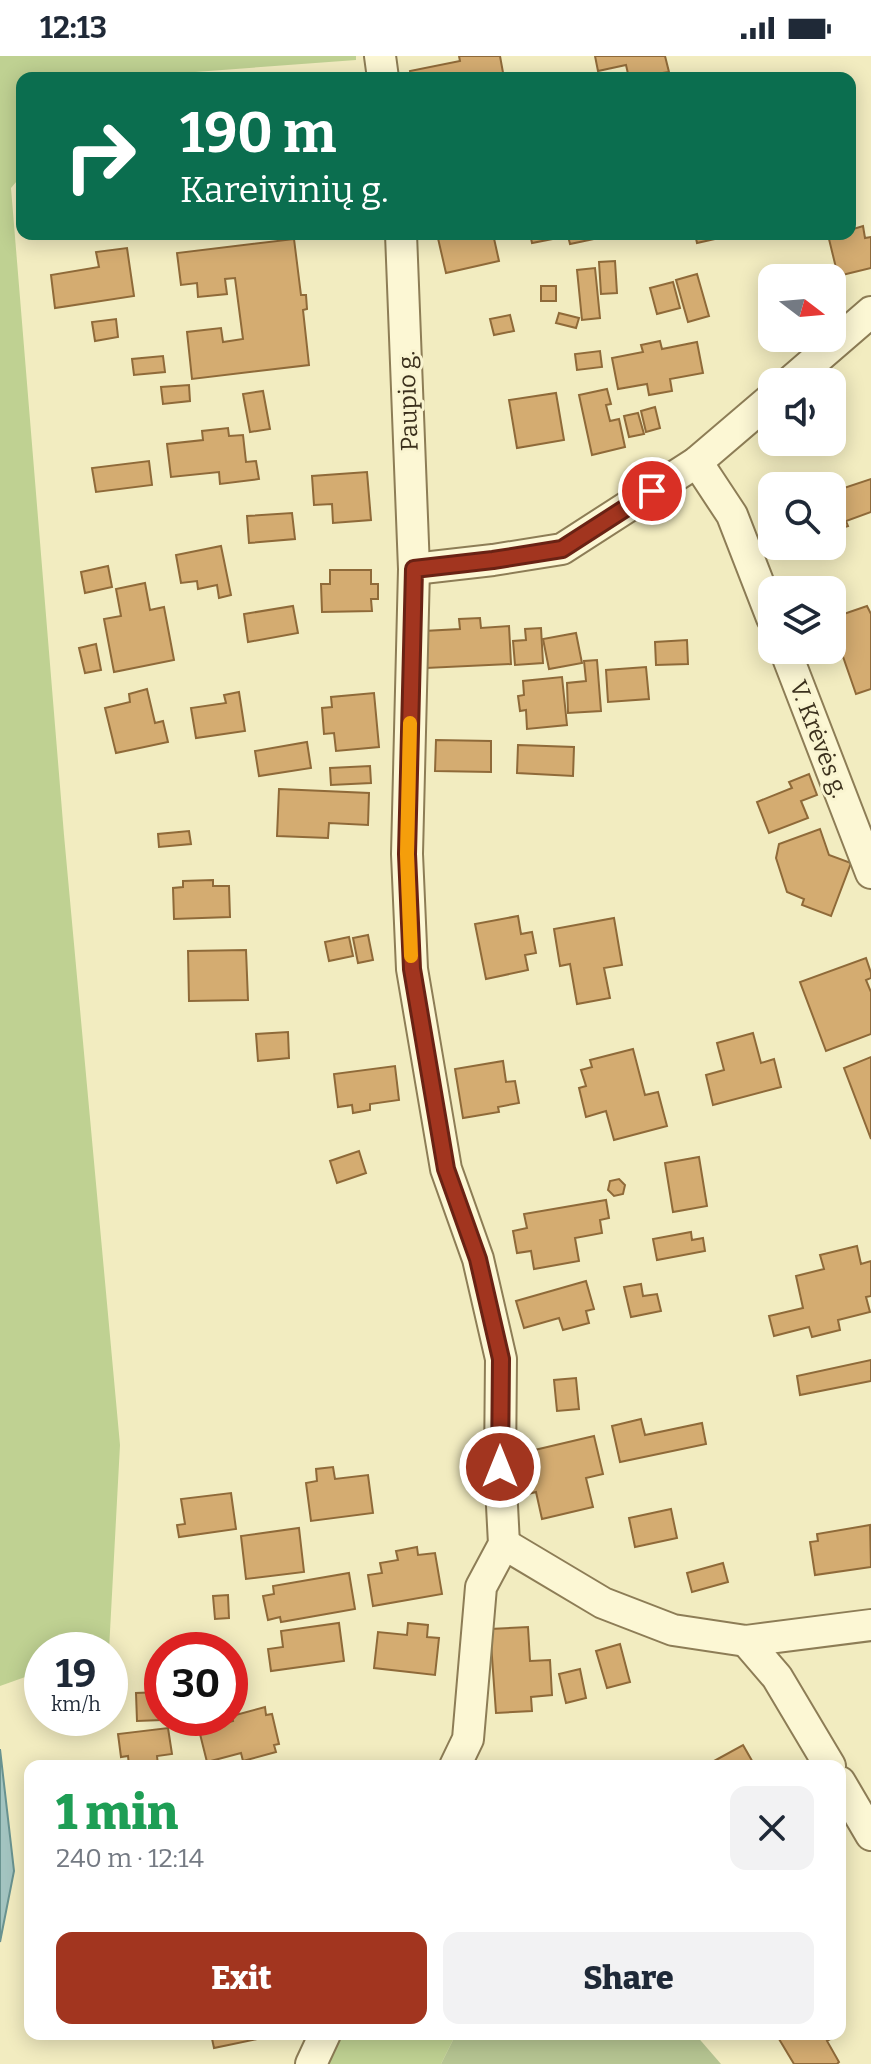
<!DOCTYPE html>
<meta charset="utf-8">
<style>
:root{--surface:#fff;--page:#f2f2f3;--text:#1f2937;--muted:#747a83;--accent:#a2351f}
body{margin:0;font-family:Bitter,serif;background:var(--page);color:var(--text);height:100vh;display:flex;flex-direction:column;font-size:30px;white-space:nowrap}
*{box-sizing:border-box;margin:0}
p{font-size:26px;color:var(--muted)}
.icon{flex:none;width:44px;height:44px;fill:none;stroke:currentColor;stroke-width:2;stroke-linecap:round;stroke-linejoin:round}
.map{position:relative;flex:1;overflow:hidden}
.side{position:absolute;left:24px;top:1704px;width:822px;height:280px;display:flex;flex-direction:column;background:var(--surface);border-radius:16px;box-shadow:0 4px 20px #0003}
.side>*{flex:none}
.guide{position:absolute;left:16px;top:16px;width:840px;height:168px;border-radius:16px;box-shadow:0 4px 20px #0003;background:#0b6e4f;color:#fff;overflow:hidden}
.needle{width:52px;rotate:106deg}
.fabs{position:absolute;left:758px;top:208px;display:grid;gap:16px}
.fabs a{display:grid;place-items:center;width:88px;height:88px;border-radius:16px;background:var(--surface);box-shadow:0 4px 20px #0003;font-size:40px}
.speed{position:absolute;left:24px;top:1576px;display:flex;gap:16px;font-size:40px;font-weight:700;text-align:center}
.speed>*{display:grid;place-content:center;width:104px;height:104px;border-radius:50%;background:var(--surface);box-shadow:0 4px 20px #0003;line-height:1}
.speed small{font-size:20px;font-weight:400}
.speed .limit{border:12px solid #d22;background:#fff;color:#111}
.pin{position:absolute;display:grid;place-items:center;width:68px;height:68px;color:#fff;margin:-34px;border:4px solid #fff;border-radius:50%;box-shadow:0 2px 8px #0007}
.me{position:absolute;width:88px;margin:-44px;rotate:0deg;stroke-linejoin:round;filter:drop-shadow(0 0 6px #0008)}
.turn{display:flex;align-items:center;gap:28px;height:168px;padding:0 32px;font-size:36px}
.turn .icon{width:104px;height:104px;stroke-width:2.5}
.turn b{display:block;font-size:56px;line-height:68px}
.round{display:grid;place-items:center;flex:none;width:84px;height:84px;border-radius:16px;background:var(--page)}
.head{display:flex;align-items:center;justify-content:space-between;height:136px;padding:0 32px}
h1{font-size:48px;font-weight:800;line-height:60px;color:#1e9e55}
.cta{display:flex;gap:16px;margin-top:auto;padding:16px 32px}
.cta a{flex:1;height:92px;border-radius:16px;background:var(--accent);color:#fff;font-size:32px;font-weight:800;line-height:92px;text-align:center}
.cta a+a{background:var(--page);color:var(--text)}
.status{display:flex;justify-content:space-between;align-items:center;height:56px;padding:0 40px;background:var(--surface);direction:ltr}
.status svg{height:22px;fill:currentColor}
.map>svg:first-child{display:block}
</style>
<div class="status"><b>12:13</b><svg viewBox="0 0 49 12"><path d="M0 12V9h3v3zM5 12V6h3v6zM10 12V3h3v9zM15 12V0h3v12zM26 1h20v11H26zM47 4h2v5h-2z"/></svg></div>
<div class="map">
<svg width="871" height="2008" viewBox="0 0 871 2008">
<rect width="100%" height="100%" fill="#f2ecc0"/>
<g fill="#bfd192">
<path d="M0,0H356V4L114,22H22V119L11,132L64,779L120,1389L109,1594H42V1615L0,1630Z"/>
<path d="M341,1978H456L441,2008H326Z"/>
</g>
<path fill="#b6c592" d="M456,1978H695L721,2008H441Z"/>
<path fill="#a3c4c0" stroke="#699390" stroke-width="2" d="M0,1693L14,1815L0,1886Z"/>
<g fill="#d4ac71" stroke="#8f6a39" stroke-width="2">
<path d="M459,0H500L504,22H411L410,15L460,5Z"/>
<path d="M595,0H665L669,16L629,22L626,9L598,15Z"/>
<path d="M863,170L865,182L871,181V212L838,220L828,179L850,178V174Z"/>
<path d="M437,178H493L499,205L446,217Z"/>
<path d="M530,178H593L594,183L570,188L568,180L532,187Z"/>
<path d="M695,178H727L728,180L697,187Z"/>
<path d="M294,183L301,239H306L307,253L303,254L309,309L192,323L187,276L221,272L223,286L243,283L235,222L225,223L227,238L198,241L197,227L181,229L177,197Z"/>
<path d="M127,192L134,240L55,252L51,219L99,211L96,196Z"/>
<path d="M615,205L617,237L601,238L599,206Z"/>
<path d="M595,212L600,262L582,264L577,214Z"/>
<path d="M697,218L709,260L688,266L676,224Z"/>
<path d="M673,226L680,252L657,258L650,232Z"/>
<rect x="541" y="230" width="15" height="15"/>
<path d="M559,257L579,262L576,272L556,267Z"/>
<path d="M510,259L514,275L494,279L490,263Z"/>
<path d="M116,263L118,281L95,285L92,266Z"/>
<path d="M660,285L662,293L697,286L703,317L670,323L672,335L649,339L647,328L618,333L612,302L643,296L641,289Z"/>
<path d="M600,295L602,311L577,314L575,298Z"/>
<path d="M163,300L165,316L134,319L132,303Z"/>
<path d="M189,329L190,345L163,348L161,331Z"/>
<path d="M607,333L611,348L606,349L610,365L619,363L625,391L592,399L579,339Z"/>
<path d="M263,335L270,373L250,376L243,338Z"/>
<path d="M556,337L564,384L517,392L509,344Z"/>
<path d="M655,351L660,372L646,376L641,355Z"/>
<path d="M638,357L644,378L629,381L624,360Z"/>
<path d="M228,372L229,380L243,379L246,406L256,405L259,423L220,428L219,416L171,421L167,388L203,384L202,375Z"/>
<path d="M149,405L152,429L96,436L92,412Z"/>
<path d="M367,416L371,464L333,467L332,448L314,449L312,420Z"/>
<path d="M871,423V456L846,465L848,470L832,475V436Z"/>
<path d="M292,457L295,483L249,487L247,460Z"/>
<path d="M221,490L231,539L219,542L217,529L198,533L197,525L181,527L176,499Z"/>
<path d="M108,510L112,531L85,537L81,516Z"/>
<path d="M330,514H371V528H378V543H371L372,555L322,556L321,528H330Z"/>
<path d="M145,527L150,554L164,551L174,604L114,616L104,563L121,560L116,533Z"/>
<path d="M293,550L298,577L248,586L244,558Z"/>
<path d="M867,550L871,558V633L856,638L832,569V562Z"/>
<path d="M480,562L481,572L509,570L511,608L426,612L424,575L460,573L459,563Z"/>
<path d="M541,572L543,607L515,609L513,585L526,584L525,573Z"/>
<path d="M576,577L582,607L549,613L543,583Z"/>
<path d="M687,584L688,608L656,609L655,586Z"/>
<path d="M96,588L101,614L85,617L79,592Z"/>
<path d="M597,604L601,655L568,657L567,627L586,625L584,605Z"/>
<path d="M646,611L649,643L608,646L606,614Z"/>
<path d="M562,621L567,669L527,673L526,654L520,655L518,640L524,639L523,625Z"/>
<path d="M147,633L155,667L163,665L168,686L116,697L105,652L130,646L129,638Z"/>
<path d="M239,636L245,675L196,682L191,652L226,647L224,639Z"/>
<path d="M374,637L379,691L336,695L334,677L324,678L322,652L332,651L331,641Z"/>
<path d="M436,684L491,685V716L435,715Z"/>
<path d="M307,686L311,712L259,720L255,695Z"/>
<path d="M518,689L574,691L573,720L517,717Z"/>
<path d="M370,710L371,727L331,729L330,712Z"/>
<path d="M809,718L817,739L801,745L808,762L769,777L757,746L792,732L789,726Z"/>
<path d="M279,733L369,737L368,769L329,767L328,782L277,780Z"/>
<path d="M820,773L829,799L851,807L831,860L802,849L804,843L787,836L776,802L779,788Z"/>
<path d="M189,775L191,788L159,791L158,778Z"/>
<path d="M213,824V830H229L230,861L174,863L173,832L183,831V825Z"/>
<path d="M518,860L521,878L532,876L536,897L525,899L528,914L486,923L475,868Z"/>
<path d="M614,862L622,909L604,912L610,942L577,948L570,908L560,910L554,873Z"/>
<path d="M368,879L373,904L358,907L353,882Z"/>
<path d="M349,881L353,900L329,905L325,886Z"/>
<path d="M246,894L248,944L189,945L188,895Z"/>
<path d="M866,902L871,917V922L866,924L871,936V978L826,995L800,926Z"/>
<path d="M288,976L289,1002L258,1005L256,978Z"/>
<path d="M753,977L761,1007L774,1003L781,1031L713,1049L706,1019L724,1014L717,987Z"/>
<path d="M633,993L645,1039L658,1036L667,1070L614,1084L606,1055L586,1061L579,1032L586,1030L581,1014L592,1011L590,1004Z"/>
<path d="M871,1001V1083L844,1012Z"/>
<path d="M503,1005L506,1026L515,1025L519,1047L498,1051L499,1056L463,1062L455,1013Z"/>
<path d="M395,1010L399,1044L370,1048V1054L353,1057L352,1049L338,1051L334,1018Z"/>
<path d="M359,1095L366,1117L337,1127L330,1105Z"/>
<path d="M699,1101L707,1150L673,1156L665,1107Z"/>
<path d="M619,1123L625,1129L623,1138L614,1140L608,1134L610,1125Z"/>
<path d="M606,1144L609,1162L600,1164L602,1177L575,1182L579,1205L534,1213L531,1195L517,1197L513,1175L527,1172L524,1158Z"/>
<path d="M691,1176L692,1184L703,1182L705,1195L657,1204L653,1183Z"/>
<path d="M857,1190L861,1208L871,1205V1240L866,1241L870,1256L838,1264L840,1274L812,1281L809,1271L774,1280L769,1260L803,1252L796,1220L824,1213L820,1199Z"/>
<path d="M586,1225L594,1253L586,1255L589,1267L563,1274L559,1262L524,1272L516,1245Z"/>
<path d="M641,1228L643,1240L657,1238L661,1255L631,1261L624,1231Z"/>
<path d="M871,1304V1325L800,1339L797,1320Z"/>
<path d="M576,1322L579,1353L557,1355L554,1324Z"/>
<path d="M641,1363L645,1379L702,1367L706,1388L620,1406L612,1370Z"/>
<path d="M594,1380L603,1418L586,1422L593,1451L542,1463L536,1436L528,1438L524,1423L532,1421L526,1396Z"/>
<path d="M333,1411L335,1423L368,1419L373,1457L311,1465L306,1427L317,1425L316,1413Z"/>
<path d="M231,1437L236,1473L179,1481L177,1469L185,1468L181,1443Z"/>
<path d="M671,1453L677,1482L635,1491L629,1462Z"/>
<path d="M870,1469L871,1511L815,1519L810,1486L818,1485L817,1478Z"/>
<path d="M299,1472L304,1516L246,1523L241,1480Z"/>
<path d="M417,1491L418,1499L435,1497L442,1538L373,1550L368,1519L382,1517L380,1507L398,1504L396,1495Z"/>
<path d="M723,1507L728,1526L692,1536L687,1517Z"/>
<path d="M349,1517L355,1553L281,1566L280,1561L268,1564L263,1540L274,1538L273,1530Z"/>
<path d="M228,1539L229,1562L215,1563L213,1540Z"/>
<path d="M339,1567L344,1605L271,1615L268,1593L283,1591L281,1575Z"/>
<path d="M408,1567L428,1569L427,1581L439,1582L435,1619L374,1612L378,1576L407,1579Z"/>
<path d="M528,1571L530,1605L550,1604L552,1639L531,1641L532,1655L496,1657L490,1573Z"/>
<path d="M620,1588L630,1626L607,1632L596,1595Z"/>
<path d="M580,1613L586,1642L566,1647L559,1618Z"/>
<path d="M161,1636L162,1664L137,1665L136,1637Z"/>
<path d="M265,1651L266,1659L272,1658L279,1688L274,1689L276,1696L243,1705L241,1697L207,1706L199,1674L233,1665L232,1660Z"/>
<path d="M168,1672L172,1698L157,1700L158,1709L129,1710L128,1700L121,1701L118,1678Z"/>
<path d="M743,1689L755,1710H705Z"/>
<path d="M211,1978H256L257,1983L214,1992Z"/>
<path d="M776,1978H835L836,1980L827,1985L839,2006L837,2008H794Z"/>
</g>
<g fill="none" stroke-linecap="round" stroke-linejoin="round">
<defs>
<g id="minor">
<path d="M380,0L383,22"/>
<path d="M401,178L414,513L407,798L412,913L446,1113L478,1203L501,1303L500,1411L504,1488L481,1531L468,1683L455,1710"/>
<path d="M790,326L871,256"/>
<path d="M697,406L732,459L772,562"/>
<path d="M414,513L493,504L562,493L697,406L772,342"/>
<path d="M785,594L871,817"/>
<path d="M504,1488L603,1547L673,1574L746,1585L871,1569"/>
<path d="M746,1585L777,1621L830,1710"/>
<path d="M840,1726L871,1779"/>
<path d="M311,2008L325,1978"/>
</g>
</defs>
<use href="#minor" stroke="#8d7d56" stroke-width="34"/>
<use href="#minor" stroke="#fcf7d4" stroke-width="30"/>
</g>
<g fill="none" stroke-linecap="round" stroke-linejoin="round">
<defs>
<path id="route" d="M500,1411L501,1303L478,1203L446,1113L412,913L407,798L414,513L493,504L562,493L652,435"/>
</defs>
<use href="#route" stroke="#692214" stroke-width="20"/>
<use href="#route" stroke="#a2351f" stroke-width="14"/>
<path stroke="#f59e0b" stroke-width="14" d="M410,667L407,798L411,900"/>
</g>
<g text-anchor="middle" stroke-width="6" stroke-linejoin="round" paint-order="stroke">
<g font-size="24" fill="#3b301c" stroke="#f9f4d0">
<text transform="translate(408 345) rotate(-92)" y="8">Paupio g.</text>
<text transform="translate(819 683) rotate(69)" y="8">V. Krėvės g.</text>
</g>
</g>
</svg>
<div class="fabs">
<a><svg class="needle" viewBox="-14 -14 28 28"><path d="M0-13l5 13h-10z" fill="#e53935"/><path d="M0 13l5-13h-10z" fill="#747a83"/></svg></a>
<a><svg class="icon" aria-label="sound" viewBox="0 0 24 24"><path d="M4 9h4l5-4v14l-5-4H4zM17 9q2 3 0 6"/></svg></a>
<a><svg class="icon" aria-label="search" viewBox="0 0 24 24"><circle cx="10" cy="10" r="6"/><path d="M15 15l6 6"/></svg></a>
<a><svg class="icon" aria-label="layers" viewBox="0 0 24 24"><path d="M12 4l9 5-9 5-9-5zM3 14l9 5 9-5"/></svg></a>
</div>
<div class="speed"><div>19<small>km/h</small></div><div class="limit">30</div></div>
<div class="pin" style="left:652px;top:435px;background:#d93025"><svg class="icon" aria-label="arrive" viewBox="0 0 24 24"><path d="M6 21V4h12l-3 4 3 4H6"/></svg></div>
<svg class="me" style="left:500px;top:1411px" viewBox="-20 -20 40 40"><circle r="17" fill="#a2351f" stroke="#fff" stroke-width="3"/><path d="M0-11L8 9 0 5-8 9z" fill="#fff"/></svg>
<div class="guide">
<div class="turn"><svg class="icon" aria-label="right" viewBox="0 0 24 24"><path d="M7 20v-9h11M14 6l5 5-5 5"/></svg><div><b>190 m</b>Kareivinių g.</div></div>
</div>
<section class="side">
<div class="head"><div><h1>1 min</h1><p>240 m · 12:14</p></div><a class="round"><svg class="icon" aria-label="close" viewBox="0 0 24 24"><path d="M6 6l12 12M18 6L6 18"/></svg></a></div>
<div class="cta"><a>Exit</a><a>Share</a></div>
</section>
</div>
